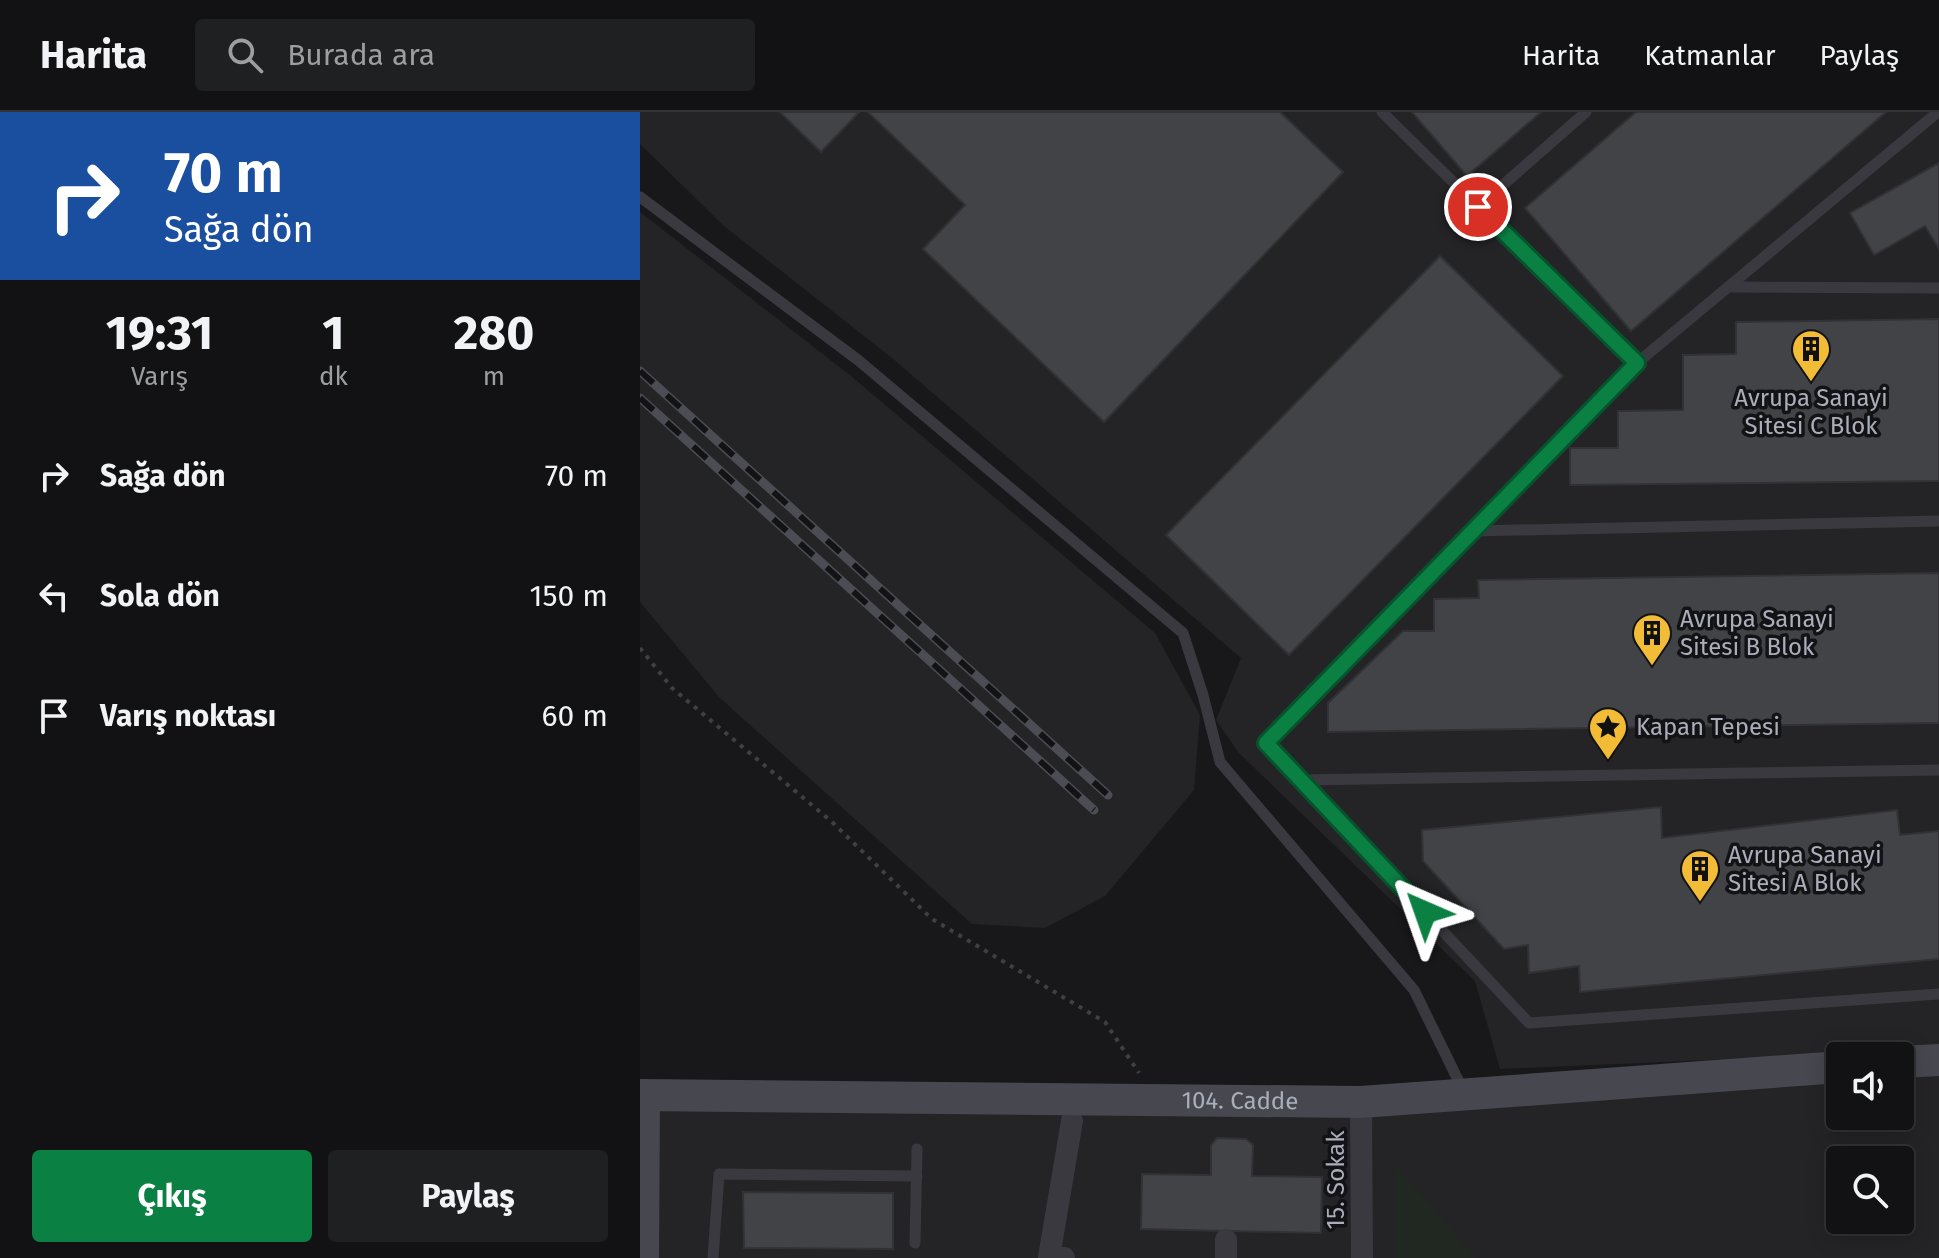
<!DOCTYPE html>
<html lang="tr">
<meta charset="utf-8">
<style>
:root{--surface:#121214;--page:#1f2022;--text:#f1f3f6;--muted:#9c9ea0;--line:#313234;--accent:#0b8043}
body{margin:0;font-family:"Fira Sans",sans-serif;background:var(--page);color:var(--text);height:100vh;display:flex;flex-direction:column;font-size:30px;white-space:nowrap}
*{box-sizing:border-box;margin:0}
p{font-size:26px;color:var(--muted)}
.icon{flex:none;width:44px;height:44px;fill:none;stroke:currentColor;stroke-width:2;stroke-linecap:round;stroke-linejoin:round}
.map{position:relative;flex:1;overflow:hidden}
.details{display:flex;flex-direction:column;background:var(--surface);width:640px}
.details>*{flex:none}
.hud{background:#1a4fa0;color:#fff;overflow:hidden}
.controls{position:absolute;left:1186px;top:930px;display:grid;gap:16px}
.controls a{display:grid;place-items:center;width:88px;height:88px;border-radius:8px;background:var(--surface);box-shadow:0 4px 20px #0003,0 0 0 2px var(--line);font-size:40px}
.pin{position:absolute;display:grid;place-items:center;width:68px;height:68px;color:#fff;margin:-34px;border:4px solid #fff;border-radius:50%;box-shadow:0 2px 8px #0007}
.me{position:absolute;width:88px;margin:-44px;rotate:317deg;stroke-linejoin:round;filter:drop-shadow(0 0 6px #0008)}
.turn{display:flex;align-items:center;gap:28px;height:168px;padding:0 32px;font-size:36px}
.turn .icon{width:104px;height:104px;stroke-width:2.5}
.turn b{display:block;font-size:56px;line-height:68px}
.eta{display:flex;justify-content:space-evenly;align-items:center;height:136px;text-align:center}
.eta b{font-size:48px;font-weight:700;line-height:56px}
.action{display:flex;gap:16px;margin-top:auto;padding:16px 32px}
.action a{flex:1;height:92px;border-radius:8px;background:var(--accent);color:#fff;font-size:32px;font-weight:700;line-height:92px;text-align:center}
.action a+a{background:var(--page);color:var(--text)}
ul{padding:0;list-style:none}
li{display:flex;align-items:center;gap:24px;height:120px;padding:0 32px}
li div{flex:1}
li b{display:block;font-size:30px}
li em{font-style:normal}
header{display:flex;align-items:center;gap:48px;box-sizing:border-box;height:112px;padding:0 40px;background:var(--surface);border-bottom:2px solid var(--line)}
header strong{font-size:38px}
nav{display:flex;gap:44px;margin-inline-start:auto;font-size:28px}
.search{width:560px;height:72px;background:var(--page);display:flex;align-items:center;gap:20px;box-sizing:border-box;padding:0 28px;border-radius:8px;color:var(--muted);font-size:30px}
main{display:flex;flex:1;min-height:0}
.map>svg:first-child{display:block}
</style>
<header>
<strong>Harita</strong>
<div class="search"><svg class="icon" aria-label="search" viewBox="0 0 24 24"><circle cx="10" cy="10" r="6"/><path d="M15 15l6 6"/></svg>Burada ara</div>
<nav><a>Harita</a><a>Katmanlar</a><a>Paylaş</a></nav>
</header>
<main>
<section class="details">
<div class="hud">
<div class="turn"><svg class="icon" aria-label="right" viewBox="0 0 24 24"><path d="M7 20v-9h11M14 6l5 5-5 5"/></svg><div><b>70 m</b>Sağa dön</div></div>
</div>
<div class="eta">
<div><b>19:31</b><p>Varış</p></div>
<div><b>1</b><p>dk</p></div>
<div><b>280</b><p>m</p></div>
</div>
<ul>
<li><svg class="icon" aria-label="right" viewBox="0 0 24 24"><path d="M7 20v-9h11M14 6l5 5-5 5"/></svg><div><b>Sağa dön</b></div><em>70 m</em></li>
<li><svg class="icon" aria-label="left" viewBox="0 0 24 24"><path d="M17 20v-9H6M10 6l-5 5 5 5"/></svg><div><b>Sola dön</b></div><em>150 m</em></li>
<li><svg class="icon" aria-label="arrive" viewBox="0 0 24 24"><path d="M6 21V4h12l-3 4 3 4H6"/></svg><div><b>Varış noktası</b></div><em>60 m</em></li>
</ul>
<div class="action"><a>Çıkış</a><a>Paylaş</a></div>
</section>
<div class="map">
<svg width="1299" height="1146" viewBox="0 0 1299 1146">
<rect width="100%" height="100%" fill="#18181a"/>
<g fill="#242427" fill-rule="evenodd">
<path d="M0,0H1299V938L860,957L835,869L599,641L576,608L601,546L252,246L84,114L0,32Z"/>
<path d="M0,100L211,264L515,521L560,603L554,678L465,784L405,816L332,812L79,585L0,490Z"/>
<path d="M1299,961V1146H0V982L830,996L1200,968V1004H1260V963ZM1200,1048H1260V1108H1200Z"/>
</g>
<path fill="#202821" d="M756,1054L836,1146H756Z"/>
<g fill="#424347" stroke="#323236" stroke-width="2">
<path d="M140,0H219L181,40Z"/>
<path d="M228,0H640L703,60L464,310L283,137L325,93Z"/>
<path d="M772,0H901L827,64Z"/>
<path d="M996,0H1246L991,219L885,96Z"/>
<path d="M1299,51V137L1285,114L1234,143L1210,101Z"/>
<path d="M800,144L923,264L649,543L526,423Z"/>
<path d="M1299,207V369L930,373V336H978V299L1043,298V243L1096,242V210Z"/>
<path d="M1299,461V611L688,620V591L763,519H794V487L839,486L838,468Z"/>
<path d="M1021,695L1022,726L1257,698L1260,723L1299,719V847L940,880L939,854L889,861L888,833L864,837L783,749L782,718Z"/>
<path d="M577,1026L606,1027L613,1033L612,1064L682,1065L681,1121L501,1117L502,1062L571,1063V1033Z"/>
<path d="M103,1080L253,1081V1137L104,1136Z"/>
</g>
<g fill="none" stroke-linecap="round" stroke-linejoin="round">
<path stroke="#3f4046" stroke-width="4" stroke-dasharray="4 6" stroke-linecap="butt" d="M0,536L32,576L191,709L292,807L465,910L499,961"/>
<g stroke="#39393f" stroke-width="11">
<path d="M742,0L997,251L626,631L889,911L1299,882"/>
<path d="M0,85L218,248L543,521L563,583L580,650L774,878L823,978"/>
<path d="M838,95L946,0"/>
<path d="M1088,175L1299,176"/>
<path d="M997,251L1298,0"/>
<path d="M833,419L1299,409"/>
<path d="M661,668L1299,658"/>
<path d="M275,1131L277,1037"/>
<path d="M73,1146L79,1062L277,1064"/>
</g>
<g stroke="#39393f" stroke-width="22">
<path d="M721,990L722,1146"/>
<path d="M424,1146L409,1145L432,1009"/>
<path d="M586,1146V1128"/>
</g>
<g stroke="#47484f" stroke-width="32">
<path d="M1260,950L1299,948"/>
<path id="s1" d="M0,983L721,990L1200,955"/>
<path d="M3,1146L4,983"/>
</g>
<defs>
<g id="rail">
<path d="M0,259L468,683"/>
<path d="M0,286L454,698"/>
</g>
</defs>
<use href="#rail" stroke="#4c4d54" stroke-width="9"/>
<use href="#rail" stroke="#131315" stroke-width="6" stroke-dasharray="18" stroke-linecap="butt"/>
</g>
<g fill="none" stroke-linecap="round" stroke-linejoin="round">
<defs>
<path id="route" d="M785,800L626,631L997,251L838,95"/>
</defs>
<use href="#route" stroke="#07532c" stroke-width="20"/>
<use href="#route" stroke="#0b8043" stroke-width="14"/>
</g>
<defs>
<symbol id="building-pin" viewBox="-11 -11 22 30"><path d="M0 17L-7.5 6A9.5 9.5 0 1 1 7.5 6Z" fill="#f3bc37" stroke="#131315"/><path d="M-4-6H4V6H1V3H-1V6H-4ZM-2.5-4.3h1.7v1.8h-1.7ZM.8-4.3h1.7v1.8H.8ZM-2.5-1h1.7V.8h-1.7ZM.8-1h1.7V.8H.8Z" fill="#111"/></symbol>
<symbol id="sight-pin" viewBox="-11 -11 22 30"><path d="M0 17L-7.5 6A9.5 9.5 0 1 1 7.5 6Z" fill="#f3bc37" stroke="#131315"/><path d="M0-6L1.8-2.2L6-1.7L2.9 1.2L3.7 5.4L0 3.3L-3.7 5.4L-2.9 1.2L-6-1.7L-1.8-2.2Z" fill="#111"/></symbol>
</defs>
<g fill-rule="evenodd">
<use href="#building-pin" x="1149" y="215" width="44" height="60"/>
<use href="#building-pin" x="990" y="499" width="44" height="60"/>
<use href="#sight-pin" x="946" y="593" width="44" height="60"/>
<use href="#building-pin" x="1038" y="735" width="44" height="60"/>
</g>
<g text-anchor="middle" stroke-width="7" stroke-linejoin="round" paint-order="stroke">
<g font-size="24" fill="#aaaeba" stroke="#131315" text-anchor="start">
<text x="1171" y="294" text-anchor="middle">Avrupa Sanayi<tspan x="1171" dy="28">Sitesi C Blok</tspan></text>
<text x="1040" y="515">Avrupa Sanayi<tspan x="1040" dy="28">Sitesi B Blok</tspan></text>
<text x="996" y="623">Kapan Tepesi</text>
<text x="1088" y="751">Avrupa Sanayi<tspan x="1088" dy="28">Sitesi A Blok</tspan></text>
</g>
<g font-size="24" fill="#aaaeba" stroke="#131315">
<text dy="8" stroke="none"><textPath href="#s1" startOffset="600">104. Cadde</textPath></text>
<text transform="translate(696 1068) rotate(-90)" y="8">15. Sokak</text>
</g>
</g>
</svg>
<div class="controls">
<a><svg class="icon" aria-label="sound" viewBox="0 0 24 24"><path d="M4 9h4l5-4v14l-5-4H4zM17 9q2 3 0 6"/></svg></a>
<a><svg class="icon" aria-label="search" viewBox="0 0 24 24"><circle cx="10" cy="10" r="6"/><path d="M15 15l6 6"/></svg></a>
</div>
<div class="pin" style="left:838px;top:95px;background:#d93025"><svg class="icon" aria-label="arrive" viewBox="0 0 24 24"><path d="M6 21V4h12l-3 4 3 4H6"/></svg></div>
<svg class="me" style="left:785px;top:800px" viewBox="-20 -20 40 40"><path d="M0-17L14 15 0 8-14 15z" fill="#0b8043" stroke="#fff" stroke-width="4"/></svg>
</div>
</main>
